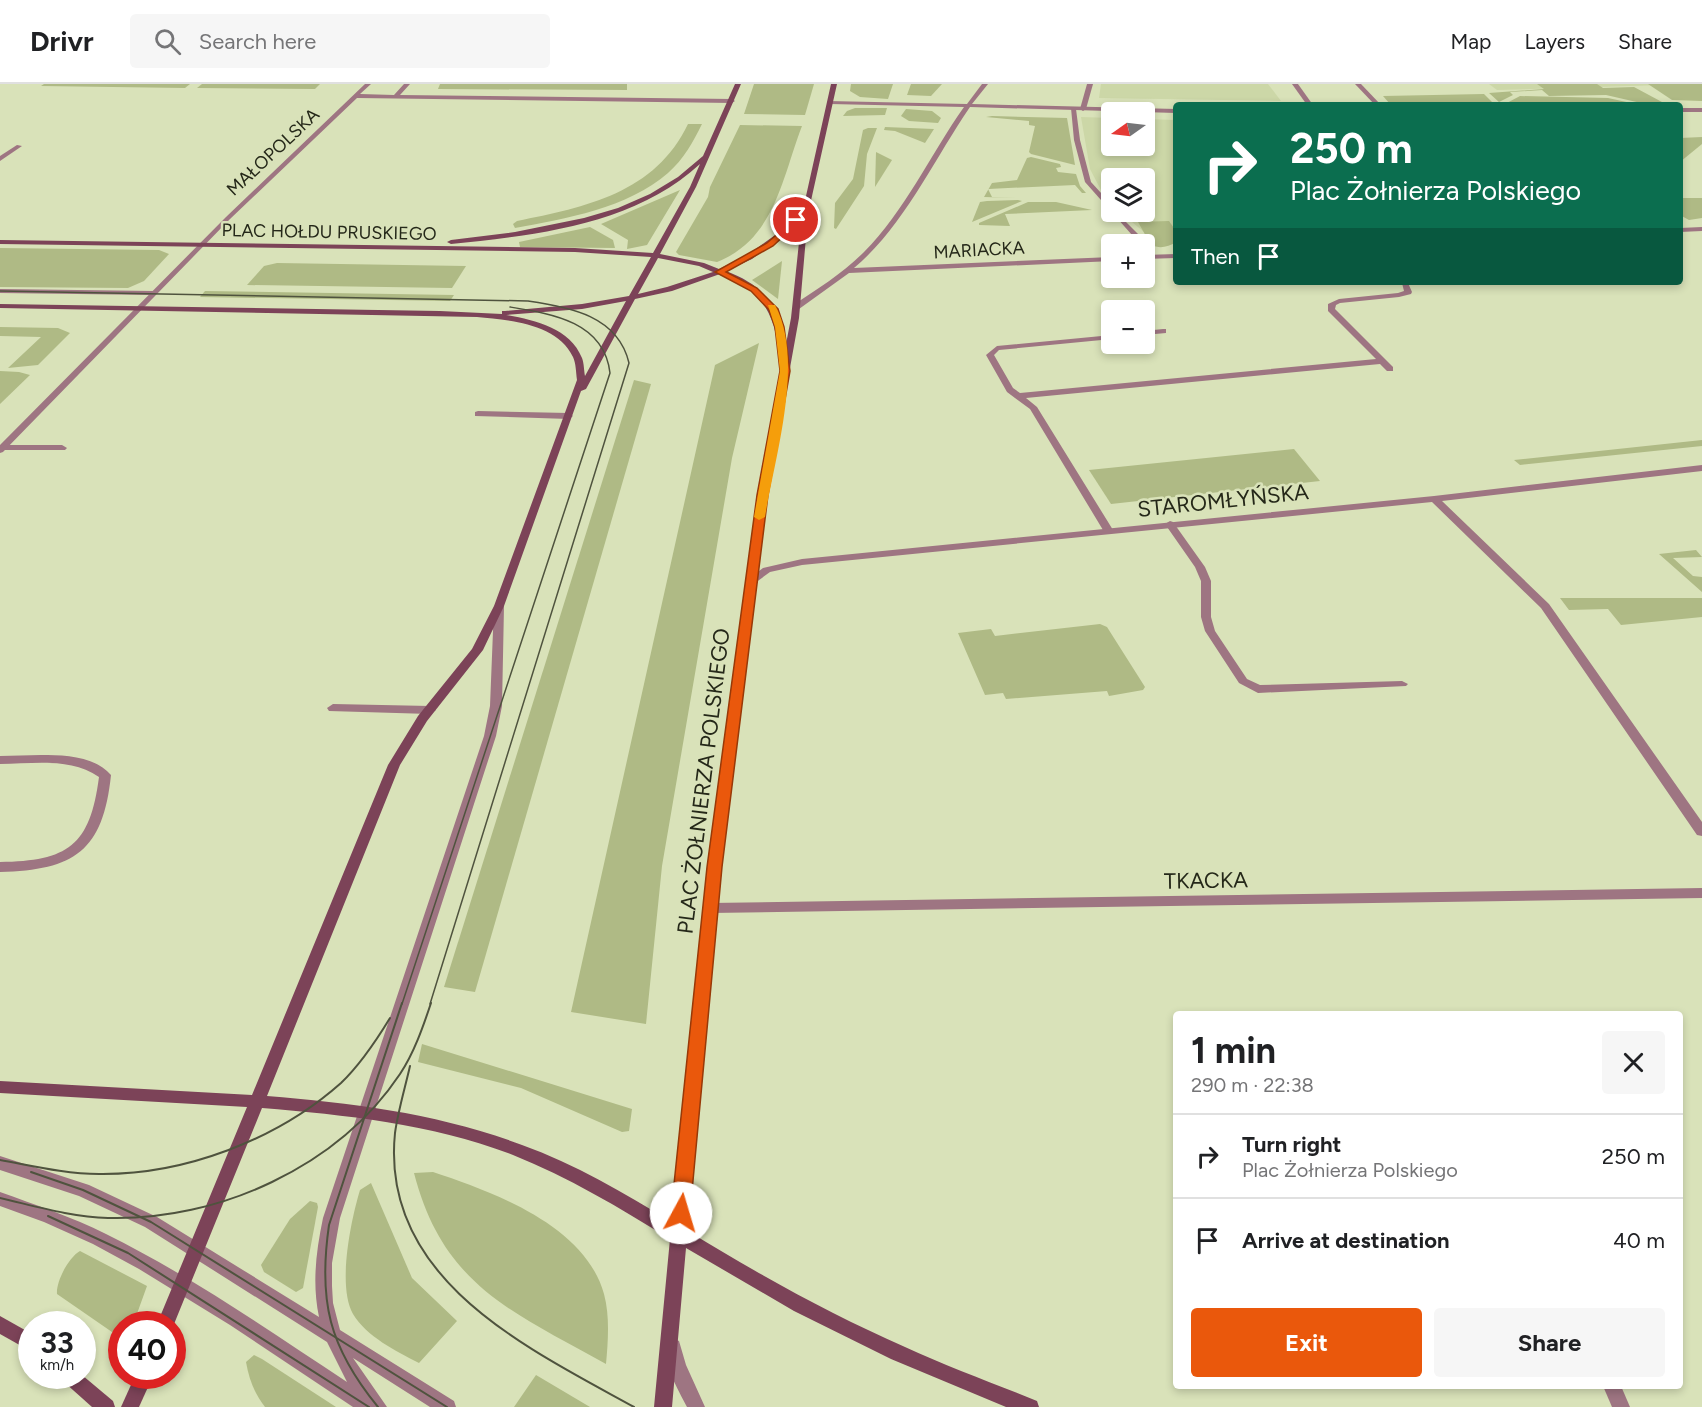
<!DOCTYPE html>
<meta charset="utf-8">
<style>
:root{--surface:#fff;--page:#f6f6f6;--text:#202124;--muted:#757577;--line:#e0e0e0;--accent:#ea580c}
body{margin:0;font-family:Figtree,sans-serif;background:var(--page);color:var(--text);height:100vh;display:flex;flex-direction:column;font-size:22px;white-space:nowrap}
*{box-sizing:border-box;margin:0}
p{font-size:20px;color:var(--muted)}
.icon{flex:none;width:33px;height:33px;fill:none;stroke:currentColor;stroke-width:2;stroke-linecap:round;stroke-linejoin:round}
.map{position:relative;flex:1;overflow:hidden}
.details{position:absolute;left:1173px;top:927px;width:510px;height:378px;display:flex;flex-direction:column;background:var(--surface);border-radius:6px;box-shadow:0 3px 9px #0003}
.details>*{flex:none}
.top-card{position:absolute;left:1173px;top:18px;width:510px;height:183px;border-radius:6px;box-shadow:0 3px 9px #0003;background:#0b6e4f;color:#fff;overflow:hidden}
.needle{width:39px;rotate:256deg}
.fabs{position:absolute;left:1101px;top:18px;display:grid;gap:12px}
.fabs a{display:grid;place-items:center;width:54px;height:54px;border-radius:6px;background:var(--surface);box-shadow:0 3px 9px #0003;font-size:30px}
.speed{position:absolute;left:18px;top:1227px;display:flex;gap:12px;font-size:30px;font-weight:700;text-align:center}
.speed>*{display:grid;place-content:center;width:78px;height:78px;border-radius:50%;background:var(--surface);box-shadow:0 3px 9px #0003;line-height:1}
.speed small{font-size:15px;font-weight:400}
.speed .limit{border:9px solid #d22;background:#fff;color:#111}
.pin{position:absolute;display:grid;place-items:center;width:51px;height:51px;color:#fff;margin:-26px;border:3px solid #fff;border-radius:50%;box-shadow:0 2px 6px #0007}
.me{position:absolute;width:66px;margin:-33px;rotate:6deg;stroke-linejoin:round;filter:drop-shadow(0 0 4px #0008)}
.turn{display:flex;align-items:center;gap:21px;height:126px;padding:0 18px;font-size:27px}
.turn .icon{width:78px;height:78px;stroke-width:2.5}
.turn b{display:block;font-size:42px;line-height:51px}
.then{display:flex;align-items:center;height:57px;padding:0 18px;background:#0003;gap:12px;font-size:22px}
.round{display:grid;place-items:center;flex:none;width:63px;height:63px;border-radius:6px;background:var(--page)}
.headline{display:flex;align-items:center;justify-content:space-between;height:102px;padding:0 18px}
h1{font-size:36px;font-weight:700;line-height:45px}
.primary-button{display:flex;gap:12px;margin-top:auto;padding:12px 18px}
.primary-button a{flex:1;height:69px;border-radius:6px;background:var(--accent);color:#fff;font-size:24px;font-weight:700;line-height:69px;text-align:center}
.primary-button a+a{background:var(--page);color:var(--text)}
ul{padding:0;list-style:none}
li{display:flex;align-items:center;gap:18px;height:84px;padding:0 18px;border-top:2px solid var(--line)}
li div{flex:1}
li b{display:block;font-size:22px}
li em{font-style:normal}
header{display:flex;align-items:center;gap:36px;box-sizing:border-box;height:84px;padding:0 30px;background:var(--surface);border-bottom:2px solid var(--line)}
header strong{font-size:28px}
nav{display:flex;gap:33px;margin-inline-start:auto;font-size:21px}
.search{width:420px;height:54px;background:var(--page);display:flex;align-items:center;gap:15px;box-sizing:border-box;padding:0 21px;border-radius:6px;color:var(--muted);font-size:22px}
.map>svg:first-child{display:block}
</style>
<header>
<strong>Drivr</strong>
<div class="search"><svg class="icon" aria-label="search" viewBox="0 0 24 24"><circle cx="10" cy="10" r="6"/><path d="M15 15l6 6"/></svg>Search here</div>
<nav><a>Map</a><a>Layers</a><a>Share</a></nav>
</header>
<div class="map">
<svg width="1702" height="1323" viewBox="0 0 1702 1323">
<rect width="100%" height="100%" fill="#d9e2b9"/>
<g fill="#ccd7a7">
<path d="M1101,0H1268L1281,17L1099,14Z"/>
<path d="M1489,0H1696L1497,6Z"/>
<path d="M1081,33L1111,34L1112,62H1144L1145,35L1176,36V157L1149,158L1144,148L1120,128H1144V94H1112L1111,119L1103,110L1090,85Z"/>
</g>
<g fill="#afba85">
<path d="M44,0H190L185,4L41,2Z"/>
<path d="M202,0H320L315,5L197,4Z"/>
<path d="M440,0H627V6L438,5Z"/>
<path d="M754,0H814L805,31L744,30Z"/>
<path d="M851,0H893L888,15L860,13L850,7Z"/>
<path d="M911,0H942L931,12L907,11Z"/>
<path d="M1537,0H1597L1603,4L1634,3L1662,18L1641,19L1606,11L1549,12L1542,6L1510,8L1513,11L1499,18L1489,9L1544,5Z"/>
<path d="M1648,0H1702V17L1672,16Z"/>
<path d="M1484,10L1495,21L1390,20L1383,12Z"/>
<path d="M1520,12L1608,14L1631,19L1503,21Z"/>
<path d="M855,24H887L885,31L843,32L847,27Z"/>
<path d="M906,25L932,27L941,34L938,39L909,37L901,32Z"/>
<path d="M992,32L1067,34L1075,81L1031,70L1029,68L1035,42L1029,41V37L986,33Z"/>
<path d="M688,40H702C693,58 684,75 668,89C628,124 565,135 515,144L513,140L517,137C586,123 655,109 688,40Z"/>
<path d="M740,41L802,42C782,94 775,155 717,178L679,171L676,168L708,113L710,103Z"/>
<path d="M885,43L934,45L925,59L895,47L884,46Z"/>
<path d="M868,44H877L867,70L864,102L836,145L834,144L835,119L853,95L863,46Z"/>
<path d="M1702,53V60L1680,78V54Z"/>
<path d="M876,68L892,76L875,103Z"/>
<path d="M1031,73L1060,80L1061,83L1056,84L1058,88L1076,90L1080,102L1086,109H1082L1075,101L988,105L992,113L1016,114L984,113L992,99L1017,96L1027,74Z"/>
<path d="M680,106L647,161L627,165L628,156L601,140Z"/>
<path d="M1680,114H1702V134L1689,136L1680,131Z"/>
<path d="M987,117L1018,116L1022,117L972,138L980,118Z"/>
<path d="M1028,118H1056L1092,126L1005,130L1010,142L979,141V139Z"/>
<path d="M1169,137L1176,147V158C1168,163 1160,165 1151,161L1138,138Z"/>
<path d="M590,143L613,156L615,164L520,163L519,158Z"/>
<path d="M0,164L159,166L169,170L144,197L128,204L0,203Z"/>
<path d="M782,177L778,215L752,196Z"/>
<path d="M277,179L466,182L452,204L247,201L264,182Z"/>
<path d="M205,207L454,211L450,217L200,213Z"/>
<path d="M0,243L58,244L70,249L38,281L8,284L41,253L0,252Z"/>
<path d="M759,259L732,374L662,782L646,940L571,928L715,281Z"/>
<path d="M0,287L19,288L30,291L0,320Z"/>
<path d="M634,296L651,300L475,908L444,903Z"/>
<path d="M1702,356V362L1520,381L1514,376Z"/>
<path d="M1294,365L1320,397L1111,420L1089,386Z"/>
<path d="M1696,466L1702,473L1673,474L1693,492L1702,493V508L1659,470Z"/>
<path d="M1560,514H1702V533L1621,541L1608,525L1569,526Z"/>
<path d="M1100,540L1107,543L1145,603L1143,606L1109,612L1107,607L1006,615L1003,609L985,611L958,549L991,545L995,552Z"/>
<path d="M422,960L632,1025L629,1047L622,1048L521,1004L418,978Z"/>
<path d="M433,1088C493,1108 585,1141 604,1210C610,1232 608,1258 606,1280C513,1228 443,1202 414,1089Z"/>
<path d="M371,1099L412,1194L457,1237L419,1279C396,1267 367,1253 353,1230C337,1202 351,1136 360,1106Z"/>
<path d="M310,1117L317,1119L318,1123L303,1204L296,1208L264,1188L261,1181L290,1135Z"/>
<path d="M80,1167L147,1202L134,1238L132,1240H122L121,1247L112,1248L57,1210C56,1197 69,1173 80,1167Z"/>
<path d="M254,1271L262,1275L336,1323H265C254,1309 249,1295 246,1278Z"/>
<path d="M536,1291L590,1323H514Z"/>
</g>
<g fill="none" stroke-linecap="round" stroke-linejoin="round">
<g fill="#9e7582" fill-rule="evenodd">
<path d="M1087,0H1093L1086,25L1083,27L1080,25Z"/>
<path d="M1292,0H1298L1313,21H1307Z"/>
<path d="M1071,24L1076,25L1080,56L1091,98L1112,121V128H1116L1146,158V162L1140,160L1085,98L1074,56Z"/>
<path d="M17,61L22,62L0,77V72Z"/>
<path d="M1402,199H1408L1412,208L1411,210L1399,213L1340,219L1336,221L1335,225L1393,283V287H1387L1380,280L1026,314L1037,323L1113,446L1108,449L1103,446L1030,325L1007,308L986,271L997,262L1112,251V255L999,266L994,271L1013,304L1020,309L1376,275L1328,227V220L1339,215L1398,209L1404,207Z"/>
<path d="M0,205L154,207L158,209L154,211L0,209Z"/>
<path d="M1163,245H1166V249L1144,251V247Z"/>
<path d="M478,327L569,329L573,332L569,335L475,332V328Z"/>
<path d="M62,361L67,364L65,366H0V362L3,361Z"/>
<path d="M1170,437L1173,438L1205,483L1211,497V533L1215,547L1247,595L1260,601L1402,597L1408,600L1406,602L1258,609L1239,599L1205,547L1201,533V497L1195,483L1165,440Z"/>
<path d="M499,519L504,522L502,622L496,652L340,1134L332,1179V1202L333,1219L340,1246L454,1317L456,1323H430L353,1274L387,1323H353L230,1241L139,1185L93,1160L44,1138L0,1122V1108C36,1121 72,1133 106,1150C191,1192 268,1246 347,1298L327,1258L145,1143L79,1112L0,1086V1072L89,1101L157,1133L319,1233C312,1199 316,1168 323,1134L484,652L490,622L494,522Z"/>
<path d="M333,620L430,622L436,626L430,630L329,627L327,624Z"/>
<path d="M41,671C64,671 95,672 111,691C103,767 75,786 0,788V778C68,777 90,762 99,693C70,673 33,680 0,680V672Z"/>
<path d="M673,1254L679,1257L686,1281L705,1323H687C679,1307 659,1274 667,1257Z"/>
<path d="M1603,1302H1621L1630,1323H1612Z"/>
</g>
<g fill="#9e7582" fill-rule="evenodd">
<path d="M365,0H371L360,10L394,11L404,0H410L400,11L732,15L735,17L732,19L357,14L230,135L3,368L0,369V361L226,133Z"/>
<path d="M982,0H988L972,20L1176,25V29L970,23C933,77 904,142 854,184L1112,173V177L849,189L799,225H793V221C818,205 843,189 864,168C905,127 930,71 964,23L830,20L828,17L967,20Z"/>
<path d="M1355,0H1361L1381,21H1375Z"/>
<rect x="1680" y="24" width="22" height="4"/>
<path d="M1702,143V147L1680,148V144Z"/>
<path d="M1176,170V174L1144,175V171Z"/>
<path d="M1702,381V387L1442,417L1549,520L1702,738V752L1697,751L1541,524L1432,418L802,481L770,488L755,499H747L746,497L763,484L802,475L1434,412Z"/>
<path d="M1702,804V814L710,829L705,827L703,824L705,821L710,819Z"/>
</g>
<g fill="#7c4358" fill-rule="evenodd">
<path d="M735,0H741L696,103L660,170L704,179L719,185L746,172L778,149L804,121L831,0H837L808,130L799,234L767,411L717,824L688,1147C758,1190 830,1230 905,1263C948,1283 993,1299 1037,1317L1039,1323H1006L891,1275L794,1227L686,1164L672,1323H654L670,1155C620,1124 568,1093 513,1071C433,1040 346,1031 262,1024L172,1245V1240H157L247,1023L0,1009V997L252,1011L388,681L418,632L472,565L494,522L577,296C576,289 576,279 573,273C557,239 508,236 477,233L0,224V220L440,227L502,230V227H505L582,220L629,212L651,173L575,168L0,160V156L575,164L653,169L690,103L700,80C634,141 537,151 451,160L447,158L451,156L515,148L584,134L618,124L650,110L678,93L703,72ZM802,130L791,234L786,260C779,221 763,201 726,187L752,175L783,152ZM658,174L699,182L713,188L667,203L638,210ZM720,190C764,207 774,229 780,274L783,276L757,411L703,824L672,1138C624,1109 575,1080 522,1061C440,1030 354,1019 267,1012L400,681L427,637L483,566L504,522L581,307L586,305L635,215L672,207ZM626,217L585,292C584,287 584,279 582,274C570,244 534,236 506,231L582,225Z"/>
<path d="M0,1232L32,1250V1268L0,1250Z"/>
<path d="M82,1291L113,1317L115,1323H92L64,1298L61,1292Z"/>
<path d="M135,1292H153L139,1323H121Z"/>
</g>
<g stroke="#4f533e" stroke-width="1.5">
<path d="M0,207L528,217C570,223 618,232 629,279L430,920"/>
<path d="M402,920L610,289C604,238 553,230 510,223"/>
</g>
<g stroke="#4f533e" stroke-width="2">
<path d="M410,982C405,1004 398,1027 395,1049C380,1195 527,1264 634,1323"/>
<path d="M0,1076C33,1082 66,1090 99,1090C184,1091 277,1056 341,999C361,980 376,957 390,934"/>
<path d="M31,1088L83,1106L151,1138L447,1323"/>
<path d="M0,1114C35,1122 71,1133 108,1134C218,1137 338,1083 400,990C414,969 423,943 431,919"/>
<path d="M48,1132L128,1169L369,1323"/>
<path d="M378,1323C329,1263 318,1217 329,1141L402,919"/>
</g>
</g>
<path fill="#ea580c" stroke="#983908" stroke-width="1.5" d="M796,134L799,138L773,162L726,188L757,204L778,225L784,243L790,287L768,411L722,783L690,1129L687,1135L681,1138L674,1135L671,1129L707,783L757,411L780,287L775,243L769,226L751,207L715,188L767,159Z"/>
<path fill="#f59e0b" d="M768,221H775C805,276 775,372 765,433L759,436L754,433L780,287L775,243Z"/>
<g text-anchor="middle" stroke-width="5" stroke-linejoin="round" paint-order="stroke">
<g font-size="18" fill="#252819" stroke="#d9e2b9">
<text transform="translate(273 68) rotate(-43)" y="6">MAŁOPOLSKA</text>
<text transform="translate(329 148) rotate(1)" y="6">PLAC HOŁDU PRUSKIEGO</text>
<text transform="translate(979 166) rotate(-3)" y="6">MARIACKA</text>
</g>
<g font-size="22" fill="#252819" stroke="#d9e2b9">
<text transform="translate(1223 416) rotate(-6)" y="8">STAROMŁYŃSKA</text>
<text transform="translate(703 697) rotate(-83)" y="8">PLAC ŻOŁNIERZA POLSKIEGO</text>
<text transform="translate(1206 796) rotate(-1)" y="8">TKACKA</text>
</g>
</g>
</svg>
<div class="fabs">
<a><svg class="needle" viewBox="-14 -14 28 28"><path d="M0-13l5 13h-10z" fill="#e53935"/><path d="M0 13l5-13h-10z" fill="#757577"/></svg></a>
<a><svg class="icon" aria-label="layers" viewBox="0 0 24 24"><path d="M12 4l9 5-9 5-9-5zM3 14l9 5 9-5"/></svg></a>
<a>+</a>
<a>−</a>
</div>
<div class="speed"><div>33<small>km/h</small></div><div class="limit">40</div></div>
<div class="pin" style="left:796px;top:136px;background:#d93025"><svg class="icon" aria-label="arrive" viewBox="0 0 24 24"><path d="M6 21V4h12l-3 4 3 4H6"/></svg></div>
<svg class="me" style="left:681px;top:1129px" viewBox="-20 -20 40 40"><circle r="19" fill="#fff"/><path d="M0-13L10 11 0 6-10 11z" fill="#ea580c"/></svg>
<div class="top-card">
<div class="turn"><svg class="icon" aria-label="right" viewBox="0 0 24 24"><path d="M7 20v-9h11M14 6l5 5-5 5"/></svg><div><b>250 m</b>Plac Żołnierza Polskiego</div></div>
<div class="then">Then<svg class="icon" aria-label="arrive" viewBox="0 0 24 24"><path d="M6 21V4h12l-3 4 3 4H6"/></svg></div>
</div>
<section class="details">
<div class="headline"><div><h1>1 min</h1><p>290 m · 22:38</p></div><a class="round"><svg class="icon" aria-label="close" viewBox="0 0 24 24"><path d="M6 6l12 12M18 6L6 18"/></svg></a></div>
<ul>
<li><svg class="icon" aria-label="right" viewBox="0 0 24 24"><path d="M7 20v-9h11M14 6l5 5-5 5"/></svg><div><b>Turn right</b><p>Plac Żołnierza Polskiego</p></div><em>250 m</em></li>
<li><svg class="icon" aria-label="arrive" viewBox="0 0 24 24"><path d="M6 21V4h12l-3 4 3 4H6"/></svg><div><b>Arrive at destination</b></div><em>40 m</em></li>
</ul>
<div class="primary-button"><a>Exit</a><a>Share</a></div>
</section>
</div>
